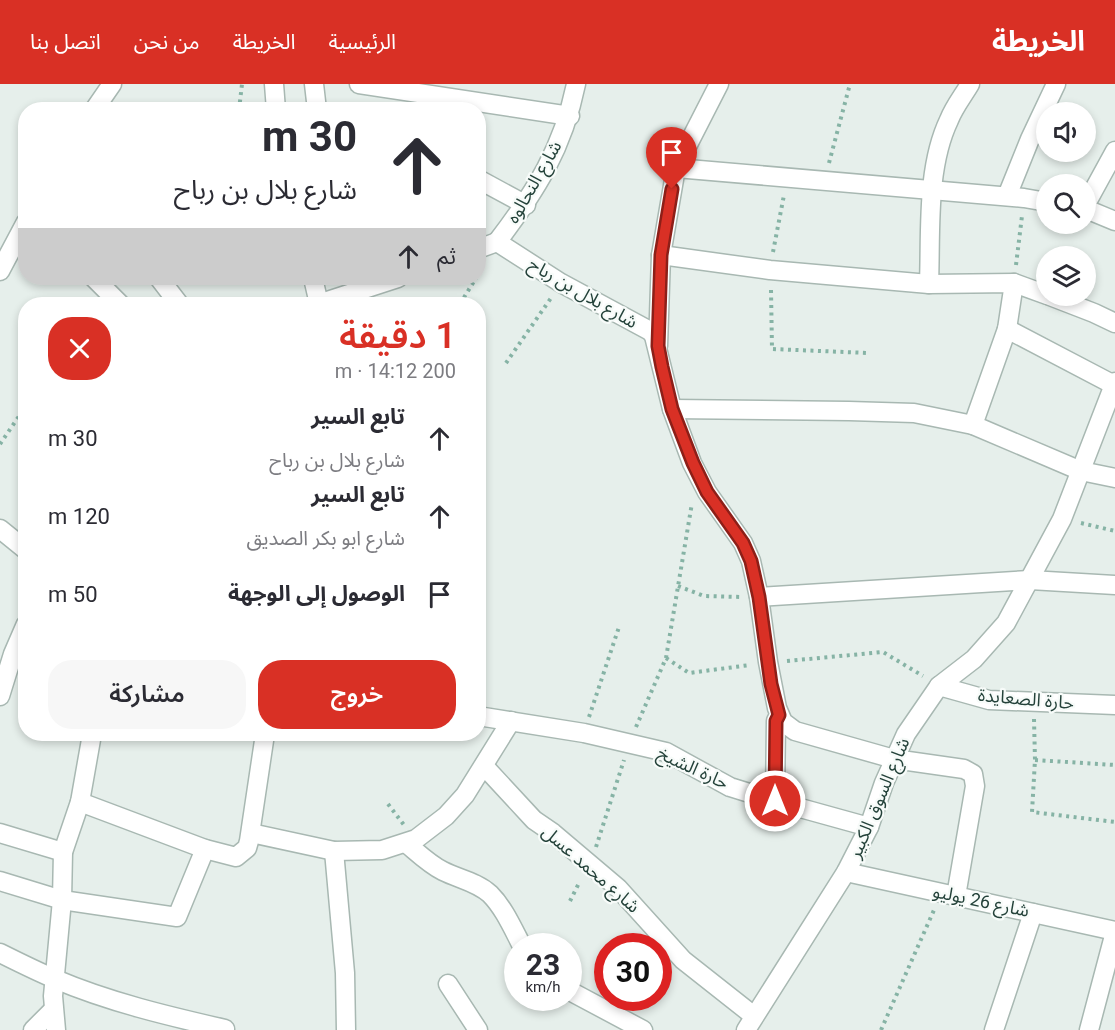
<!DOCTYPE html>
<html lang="ar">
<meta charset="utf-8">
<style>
:root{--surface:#fff;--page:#f7f7f7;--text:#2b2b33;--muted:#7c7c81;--accent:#d93025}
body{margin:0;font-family:Roboto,"Noto Sans Arabic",sans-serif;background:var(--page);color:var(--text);direction:rtl;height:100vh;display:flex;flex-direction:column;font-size:22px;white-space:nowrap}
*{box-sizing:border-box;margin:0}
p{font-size:20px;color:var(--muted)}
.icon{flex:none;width:33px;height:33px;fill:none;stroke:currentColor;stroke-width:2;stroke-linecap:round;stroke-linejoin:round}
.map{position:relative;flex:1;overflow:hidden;direction:ltr}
.drawer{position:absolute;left:18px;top:213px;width:468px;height:444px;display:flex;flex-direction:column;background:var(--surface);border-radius:24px;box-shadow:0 3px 9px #0003;direction:rtl}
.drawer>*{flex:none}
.hud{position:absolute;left:18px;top:18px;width:468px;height:183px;border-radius:24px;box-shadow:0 3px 9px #0003;direction:rtl;background:#fff;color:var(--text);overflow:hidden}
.controls{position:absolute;left:1036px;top:18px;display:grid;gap:12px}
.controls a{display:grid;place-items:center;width:60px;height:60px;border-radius:50%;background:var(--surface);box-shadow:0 3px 9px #0003;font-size:30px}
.speed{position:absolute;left:504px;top:849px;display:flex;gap:12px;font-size:30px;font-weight:700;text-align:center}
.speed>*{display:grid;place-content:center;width:78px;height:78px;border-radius:50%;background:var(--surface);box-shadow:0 3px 9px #0003;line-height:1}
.speed small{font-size:15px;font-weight:400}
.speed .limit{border:9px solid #d22;background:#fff;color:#111}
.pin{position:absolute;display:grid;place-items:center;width:51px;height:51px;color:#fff;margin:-62px -26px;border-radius:50% 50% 50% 0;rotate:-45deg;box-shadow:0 0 6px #0007}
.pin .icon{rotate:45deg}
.me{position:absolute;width:66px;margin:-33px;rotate:0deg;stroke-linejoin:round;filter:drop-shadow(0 0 4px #0008)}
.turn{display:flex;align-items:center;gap:21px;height:126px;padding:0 30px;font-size:27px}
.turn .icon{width:78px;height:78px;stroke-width:2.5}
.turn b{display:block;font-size:42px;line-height:51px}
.then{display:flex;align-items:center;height:57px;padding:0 30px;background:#0003;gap:12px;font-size:22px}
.round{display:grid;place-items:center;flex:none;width:63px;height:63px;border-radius:24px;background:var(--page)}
.overview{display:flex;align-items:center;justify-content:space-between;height:102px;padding:0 30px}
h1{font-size:36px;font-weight:600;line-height:45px;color:var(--accent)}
.action{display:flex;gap:12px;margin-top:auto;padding:12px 30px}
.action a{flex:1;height:69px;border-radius:24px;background:var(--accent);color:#fff;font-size:24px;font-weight:600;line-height:69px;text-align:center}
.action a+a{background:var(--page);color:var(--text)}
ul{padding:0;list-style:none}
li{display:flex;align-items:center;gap:18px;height:78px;padding:0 30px}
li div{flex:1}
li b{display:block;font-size:22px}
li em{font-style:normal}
header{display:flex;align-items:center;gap:36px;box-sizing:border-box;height:84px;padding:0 30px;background:var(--accent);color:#fff}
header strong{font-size:28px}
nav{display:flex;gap:33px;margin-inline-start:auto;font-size:21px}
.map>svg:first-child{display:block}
</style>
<header>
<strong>الخريطة</strong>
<nav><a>الرئيسية</a><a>الخريطة</a><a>من نحن</a><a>اتصل بنا</a></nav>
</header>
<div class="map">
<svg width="1115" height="946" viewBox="0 0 1115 946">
<rect width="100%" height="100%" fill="#e6efeb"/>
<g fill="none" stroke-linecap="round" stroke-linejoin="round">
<defs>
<g id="minor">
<path d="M274,0L276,26"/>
<path d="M314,0L317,26"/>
<path d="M359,0L570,32"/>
<path d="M94,26L112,0"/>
<path d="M676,84L1024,114L1047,118"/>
<path d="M478,95L526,121"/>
<path d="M1007,112L1030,55L1056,0"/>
<path d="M1086,120L1115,67"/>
<path d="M1086,125L1115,137"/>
<path d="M497,158L561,199L650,247L654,252L672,325L692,379L707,408L743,459L751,477L759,513L768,578L777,624L783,638L795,647L894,675L964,685L973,690L975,702L956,812"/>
<path d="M497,158C536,107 563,64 576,0"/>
<path d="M478,165L497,158"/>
<path d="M661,171L770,186L929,200L1014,199L1047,211"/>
<path d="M0,187L26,138"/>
<path d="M94,194L120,220"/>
<path d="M159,194L179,220"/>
<path d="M313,194L319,220"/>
<path d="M929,200C931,148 926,84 949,36C954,23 963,12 970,0"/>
<path d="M1050,212L1094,229L1115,239"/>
<path d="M318,220L398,194"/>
<path d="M1007,245L1114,301"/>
<path d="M658,262L661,171L676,84L719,0"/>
<path d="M672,325L849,327L914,329L973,341L1081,387L1115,394"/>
<path d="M973,341L1007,245L1014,199"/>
<path d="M0,445L26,466"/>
<path d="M759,513L1030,496L1115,501"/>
<path d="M939,602L989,616L1115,621"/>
<path d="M0,612L13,570L26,540"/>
<path d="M478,632L584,649L666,668L730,703L775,717L869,743"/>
<path d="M484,682L534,736L553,749L618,804L683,876L754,932"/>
<path d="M775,717L776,637L779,631"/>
<path d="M80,718L205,765L236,773L247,764L249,757L265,650"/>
<path d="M0,749L63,768"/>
<path d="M251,749L334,767L382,766L416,755L446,732L465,711L511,637"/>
<path d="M406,759C418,769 429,780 443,787C459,795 477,798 490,810C504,824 513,845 522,862"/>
<path d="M334,767L345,889L346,946"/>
<path d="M846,788L1115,847"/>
<path d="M0,797L62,816L177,833L205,765"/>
<path d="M0,869C18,878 36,887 55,895C109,918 168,932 225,945"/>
<path d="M448,900L478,946"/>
<path d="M568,906L643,946"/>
<path d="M33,946L53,926"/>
<path d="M56,946L53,912L62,816L63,768L80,718L92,650"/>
<path d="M746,946L846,788L869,743L884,699L906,650L939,602L974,575L1006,539L1062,435L1115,298"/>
<path d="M994,946L1033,829"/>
<path d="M1089,946L1115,848"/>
</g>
</defs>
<use href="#minor" stroke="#a8b8b2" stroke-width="21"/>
<g stroke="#86b3a5" stroke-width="4" stroke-dasharray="3 4.5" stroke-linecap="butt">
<path d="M239,26L242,0"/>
<path d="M829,79L850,0"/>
<path d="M773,168L784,111"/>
<path d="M1016,181L1022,132"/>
<path d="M478,190L483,182"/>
<path d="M771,206L772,265L868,269"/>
<path d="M460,220L476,194"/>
<path d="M506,279L551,214"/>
<path d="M0,360L26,322"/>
<path d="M1081,439L1115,447"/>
<path d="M678,502L704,512L741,513"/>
<path d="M666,574L689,589L750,581"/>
<path d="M787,577L883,568L923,592"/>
<path d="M589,633L619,543"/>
<path d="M1034,635L1035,676L1032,728L1115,738"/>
<path d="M636,643L666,574L692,419"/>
<path d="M1035,676L1115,681"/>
<path d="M388,720L404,741"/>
<path d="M596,763L624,676"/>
<path d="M570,817L580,797"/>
<path d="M881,946L934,826"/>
</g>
<use href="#minor" stroke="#fff" stroke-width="18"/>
</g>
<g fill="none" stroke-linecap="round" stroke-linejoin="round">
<defs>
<path id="route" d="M672,105L661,171L658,262L662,283L672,325L693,379L707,408L743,459L751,477L759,513L771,600L779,631L776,637L775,717"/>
</defs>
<use href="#route" stroke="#8d1f18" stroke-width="15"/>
<use href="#route" stroke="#d93025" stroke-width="10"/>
</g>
<g text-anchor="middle" stroke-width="4.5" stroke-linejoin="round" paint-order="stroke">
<g font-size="18" fill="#24423a" stroke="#f7fbf9">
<text transform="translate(534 98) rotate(-60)" y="6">شارع النحالوه</text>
<text transform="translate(583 209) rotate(30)" y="6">شارع بلال بن رباح</text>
<text transform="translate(1026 615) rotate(5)" y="6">حارة الصعايدة</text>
<text transform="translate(693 684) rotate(25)" y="6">حارة الشيخ</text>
<text transform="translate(879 714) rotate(-67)" y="6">شارع السوق الكبير</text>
<text transform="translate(591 785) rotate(41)" y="6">شارع محمد عسل</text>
<text transform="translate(981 817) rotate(12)" y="6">شارع 26 يوليو</text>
</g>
</g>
</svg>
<div class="controls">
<a><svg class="icon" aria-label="sound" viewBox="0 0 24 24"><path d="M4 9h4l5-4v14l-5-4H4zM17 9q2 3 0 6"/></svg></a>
<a><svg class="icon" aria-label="search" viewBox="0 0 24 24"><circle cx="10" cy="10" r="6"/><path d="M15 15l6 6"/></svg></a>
<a><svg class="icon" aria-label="layers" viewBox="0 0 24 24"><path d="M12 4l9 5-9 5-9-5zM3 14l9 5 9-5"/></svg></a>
</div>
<div class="speed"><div>23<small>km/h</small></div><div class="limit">30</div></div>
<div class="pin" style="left:672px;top:105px;background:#d93025"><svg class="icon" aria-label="arrive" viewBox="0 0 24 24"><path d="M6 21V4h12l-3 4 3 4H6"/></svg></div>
<svg class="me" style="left:775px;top:717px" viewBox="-20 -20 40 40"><circle r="17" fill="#d93025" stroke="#fff" stroke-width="3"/><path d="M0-11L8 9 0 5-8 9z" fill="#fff"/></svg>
<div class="hud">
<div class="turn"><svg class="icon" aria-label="ahead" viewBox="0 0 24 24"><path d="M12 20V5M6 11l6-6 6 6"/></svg><div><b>30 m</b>شارع بلال بن رباح</div></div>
<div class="then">ثم<svg class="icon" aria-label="ahead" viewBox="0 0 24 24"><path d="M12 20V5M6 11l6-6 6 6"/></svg></div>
</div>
<section class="drawer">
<div class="overview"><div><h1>1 دقيقة</h1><p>200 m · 14:12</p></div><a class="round" style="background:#d93025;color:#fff"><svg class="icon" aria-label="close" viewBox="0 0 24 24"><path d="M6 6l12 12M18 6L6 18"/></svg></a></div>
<ul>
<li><svg class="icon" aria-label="ahead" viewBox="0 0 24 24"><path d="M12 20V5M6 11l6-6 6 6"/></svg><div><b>تابع السير</b><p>شارع بلال بن رباح</p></div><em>30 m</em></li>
<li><svg class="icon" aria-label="ahead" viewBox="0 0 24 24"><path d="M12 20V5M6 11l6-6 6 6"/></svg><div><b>تابع السير</b><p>شارع ابو بكر الصديق</p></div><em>120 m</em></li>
<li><svg class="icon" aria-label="arrive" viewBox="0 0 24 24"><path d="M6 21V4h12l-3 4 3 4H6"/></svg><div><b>الوصول إلى الوجهة</b></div><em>50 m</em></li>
</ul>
<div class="action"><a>خروج</a><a>مشاركة</a></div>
</section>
</div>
